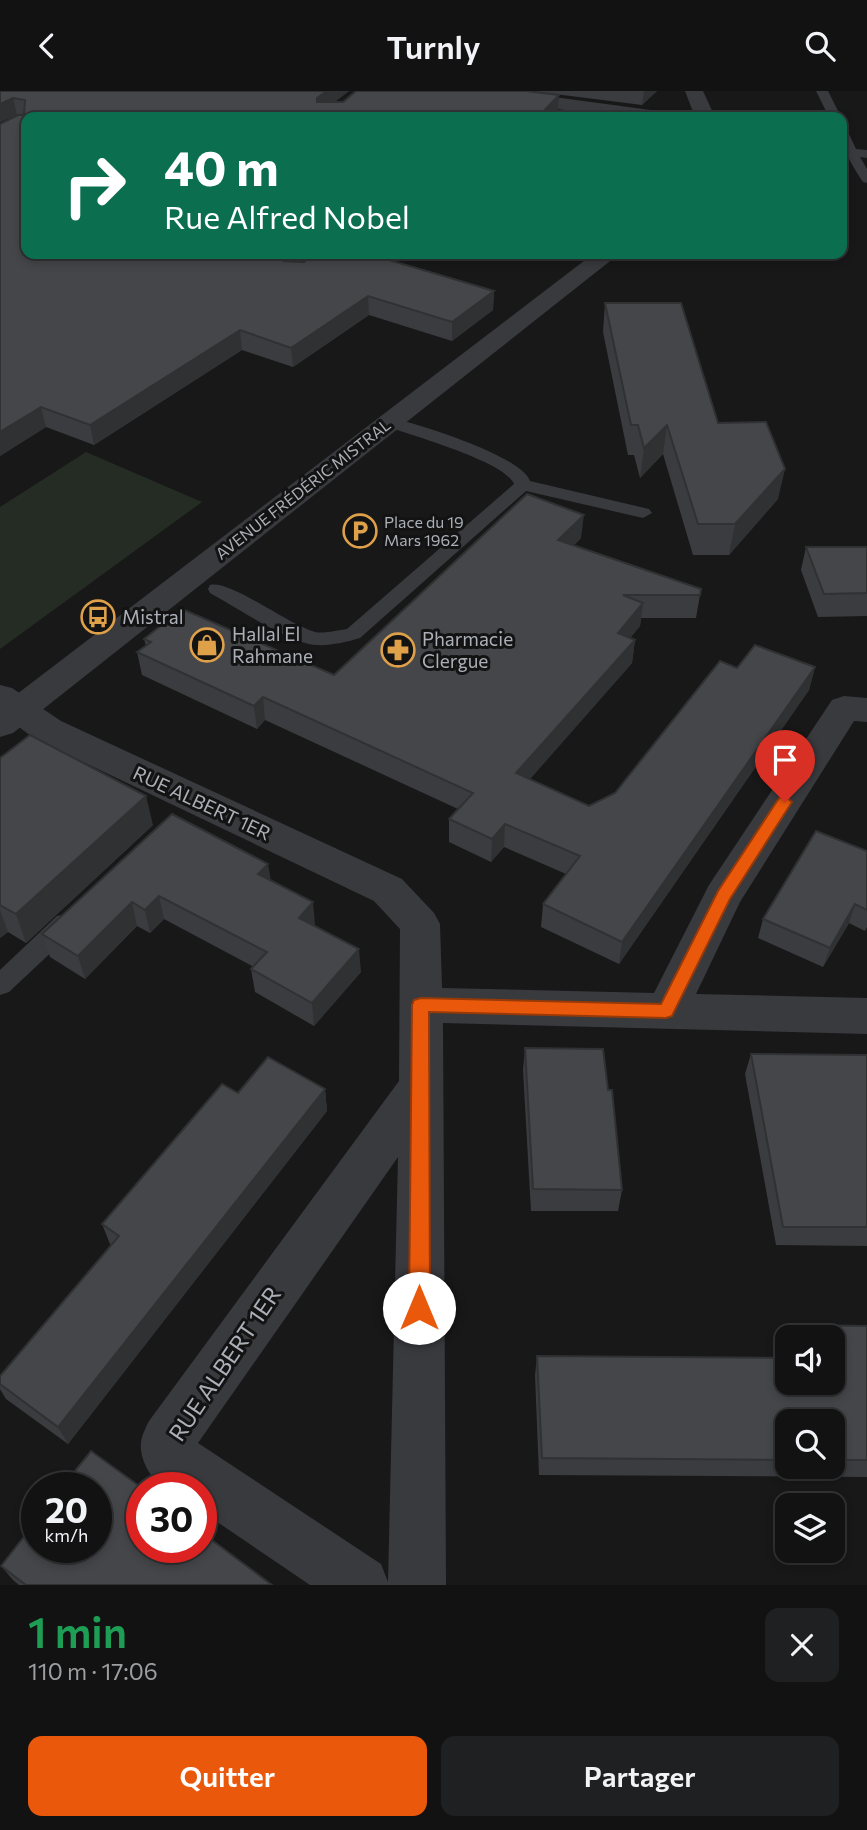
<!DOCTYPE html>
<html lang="fr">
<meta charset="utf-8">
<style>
:root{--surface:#121213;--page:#1f2021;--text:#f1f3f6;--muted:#9c9ea0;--line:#313233;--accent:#ea580c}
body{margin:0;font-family:Commissioner,sans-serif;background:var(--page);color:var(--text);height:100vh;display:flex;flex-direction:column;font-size:26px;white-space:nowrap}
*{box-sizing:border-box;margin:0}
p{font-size:23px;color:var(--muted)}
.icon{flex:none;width:38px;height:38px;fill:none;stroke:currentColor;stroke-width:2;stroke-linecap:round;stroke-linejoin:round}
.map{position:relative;height:1494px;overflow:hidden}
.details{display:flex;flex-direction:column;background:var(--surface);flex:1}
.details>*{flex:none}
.top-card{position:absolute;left:21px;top:21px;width:826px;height:147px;border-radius:14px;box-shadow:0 4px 10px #0003,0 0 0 2px var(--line);background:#0b6e4f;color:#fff;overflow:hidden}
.controls{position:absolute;left:775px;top:1234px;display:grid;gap:14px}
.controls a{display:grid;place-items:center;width:70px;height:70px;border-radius:14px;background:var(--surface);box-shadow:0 4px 10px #0003,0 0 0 2px var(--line);font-size:35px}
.speed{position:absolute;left:21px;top:1381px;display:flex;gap:14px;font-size:35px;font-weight:700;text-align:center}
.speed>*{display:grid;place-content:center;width:91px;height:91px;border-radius:50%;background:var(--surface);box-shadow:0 4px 10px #0003,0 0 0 2px var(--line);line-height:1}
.speed small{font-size:18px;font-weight:400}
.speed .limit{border:10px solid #d22;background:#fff;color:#111}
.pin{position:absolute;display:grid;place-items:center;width:60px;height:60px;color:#fff;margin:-72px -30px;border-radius:50% 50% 50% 0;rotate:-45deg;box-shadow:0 0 7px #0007}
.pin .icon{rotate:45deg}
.me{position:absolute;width:77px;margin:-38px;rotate:0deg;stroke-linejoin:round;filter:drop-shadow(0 0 5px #0008)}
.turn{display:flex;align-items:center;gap:24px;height:147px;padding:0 28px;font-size:32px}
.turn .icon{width:91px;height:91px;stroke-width:2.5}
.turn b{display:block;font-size:49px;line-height:60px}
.round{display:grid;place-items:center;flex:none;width:74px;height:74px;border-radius:14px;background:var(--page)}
.headline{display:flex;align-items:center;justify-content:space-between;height:119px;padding:0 28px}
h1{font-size:42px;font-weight:600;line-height:52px;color:#1e9e55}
.primary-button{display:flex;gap:14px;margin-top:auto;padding:14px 28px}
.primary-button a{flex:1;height:80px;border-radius:14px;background:var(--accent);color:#fff;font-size:28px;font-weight:600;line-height:80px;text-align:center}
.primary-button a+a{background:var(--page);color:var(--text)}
header{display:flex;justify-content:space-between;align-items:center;height:91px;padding:0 28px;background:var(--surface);font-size:32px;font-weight:600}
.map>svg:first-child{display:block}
</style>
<header><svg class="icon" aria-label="back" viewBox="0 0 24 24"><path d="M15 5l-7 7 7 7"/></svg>Turnly<svg class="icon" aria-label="search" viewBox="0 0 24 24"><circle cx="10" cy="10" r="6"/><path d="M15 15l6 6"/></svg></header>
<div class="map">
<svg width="867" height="1494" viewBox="0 0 867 1494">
<rect width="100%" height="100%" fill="#181819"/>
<path fill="#242c24" d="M86,361L202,411L0,558V416Z"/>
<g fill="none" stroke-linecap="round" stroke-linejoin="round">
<g fill="#393a3e" fill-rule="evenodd">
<path d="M816,0H828L841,26H829Z"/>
<path d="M842,38L848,41L856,58L867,59V67L860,66L867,78V92L863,91C851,73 842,59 842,38Z"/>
<path d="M389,326C418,333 520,364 530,390L649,418L652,422L643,427L526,400L360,547C347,551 329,555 316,554C291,553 234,515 210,502L208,498L210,494C231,489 289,534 315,541C324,543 338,539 347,538L514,393C505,370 409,344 383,334L381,331L383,328Z"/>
<path d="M66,823L75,825L78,832L75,839L9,901L0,904V879L57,825Z"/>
</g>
<g fill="#393a3e" fill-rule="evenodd">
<path d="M458,0H509L658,20L668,26H617L467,6Z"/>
<path d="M0,594L12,597L61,630L402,788L434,822L440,833L442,897L654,902L709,794L832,609L844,605L867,607V631L854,630L740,811L696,903L867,907V943L443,932L446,1494H310L201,1420V1396C192,1396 177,1399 168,1396C151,1392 139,1367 141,1351C142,1344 146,1336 149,1330L399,990L400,838L374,810L35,648L0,622ZM398,1066L388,1491L381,1473L198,1352Z"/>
</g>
<g fill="#393a3e" fill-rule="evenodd">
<path d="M685,0H703L715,26H695Z"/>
<path d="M593,163H619L13,642L0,646V616Z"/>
</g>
</g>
<g fill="#3b3c3f" fill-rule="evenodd">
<path d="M0,0H349L334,11L558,21L553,26H26V163H308L296,170L304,171L315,163H395L387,168L494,200L493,219L452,250L369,224L293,276L242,259L94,354L46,336L0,365L20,24H17L0,31Z"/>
<path d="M531,0H657L642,14Z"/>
<path d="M605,212L718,332L778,408L729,464H693L663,363L640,387L634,364H628L603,241Z"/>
<path d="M581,447L574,454L701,498L696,527H641L640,535L630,547L635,549L632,572L530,688L589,715L615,702L737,577L815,576L809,599L619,873L541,836L543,813L566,783L504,756L491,771L449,751V728L458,718L265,629L257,638L142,584L137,561L146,555L144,548L334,584Z"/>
<path d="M806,456H867V525L818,526L801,479Z"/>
<path d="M0,667L153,734L26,852L8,841L0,847Z"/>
<path d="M172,723L271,789L361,881L314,935L255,901L251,878L254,876L164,828L150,842L137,835L85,888L50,866L42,843Z"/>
<path d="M867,760V836L865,840L849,832L823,876L758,847L763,828Z"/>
<path d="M525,957L622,1099L618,1120H531L523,979Z"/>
<path d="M751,963L867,964V1155L776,1154L745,983Z"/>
<path d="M325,998L327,1020L68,1353L6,1308L0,1298V1285L111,1154L110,1153L102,1133Z"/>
<path d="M802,1234L867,1235V1386L539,1384L535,1284L537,1265L788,1292L833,1246H796ZM788,1330H833V1376H788Z"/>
<path d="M1,1475L272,1494H19L13,1489Z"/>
</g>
<g fill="#303133">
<path d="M327,0H349L318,24L317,7Z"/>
<path d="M644,0H657L642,14Z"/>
<path d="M559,4L558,21L553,26H538Z"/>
<path d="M13,7L17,24L0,31V13Z"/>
<path d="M281,163H308L282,180Z"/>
<path d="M367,163H395L368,181Z"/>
<path d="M494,200L493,219L452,250V231Z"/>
<path d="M368,205L369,224L293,276L291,257Z"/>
<path d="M240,239L242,259L94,354L90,334Z"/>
<path d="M41,316L46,336L0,365V341Z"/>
<path d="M667,334L663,363L640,387L644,357Z"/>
<path d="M785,378L778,408L729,464L735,433Z"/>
<path d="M584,424L581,447L557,472L558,449Z"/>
<path d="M643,512L640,535L615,565L618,542Z"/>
<path d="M635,549L632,572L515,705L516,682Z"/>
<path d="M815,576L809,599L619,873L622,851Z"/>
<path d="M263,606L265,629L257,638L254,615Z"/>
<path d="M146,705L153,734L26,852L16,823Z"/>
<path d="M505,733L504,756L491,771L492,748Z"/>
<path d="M268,773L272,796L258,783Z"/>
<path d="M159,805L164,828L150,842L145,819Z"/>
<path d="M132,811L137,835L85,888L78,865Z"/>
<path d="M313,811L315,834L302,850L299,827Z"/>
<path d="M855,813L849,832L823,876L830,857Z"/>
<path d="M0,819L8,841L0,847Z"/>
<path d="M359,858L361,881L314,935L312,912Z"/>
<path d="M325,998L327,1020L68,1353L58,1336Z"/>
</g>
<g fill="#454649" stroke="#303133" stroke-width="2">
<path d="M0,0H327L317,7V11H343L356,0H526L559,4L538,26H26V163H282L284,170L304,171L315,163H369L494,200L452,231L368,205L291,257L240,239L90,334L41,316L0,341V33L18,24H24L25,9L13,7L0,13Z"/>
<path d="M605,212H681L718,332L766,331L785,378L735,433H698L667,334L644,357L638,334H631Z"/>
<path d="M527,403L584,424L558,449L701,498L700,504H623L643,512L618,542L635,549L516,682L589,715L615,702L720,570L737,577L755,554L815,576L622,851L543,813L580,765L505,733L492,748L449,728L473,702L263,606L254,615L137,561L151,551L144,548L182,518L334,584Z"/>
<path d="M806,456H867V502L824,503Z"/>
<path d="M30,644L146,705L16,823L0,814V667Z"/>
<path d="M172,723L268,773L258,783L313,811L299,827L359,858L312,912L251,878L267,861L159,805L145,819L132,811L78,865L42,843Z"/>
<path d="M816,740L867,760V819L855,813L830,857L763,828Z"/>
<path d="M525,957L603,958L608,999H612L622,1099L533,1098Z"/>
<path d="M751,963L867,964V1136H783Z"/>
<path d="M268,966L325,998L58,1336L0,1293V1285L119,1145L102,1133L222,993L238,1002Z"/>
<path d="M802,1234L867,1235V1369H833V1330H788V1369L542,1367L537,1265L788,1267V1292H833V1246H804Z"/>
<path d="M91,1360L142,1397V1456H201V1441L272,1494H26L1,1475L37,1429V1456H96V1396H62Z"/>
</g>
<path fill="#ea580c" stroke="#983908" stroke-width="2" d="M785,705L792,711L730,808L672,925L666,927L429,921L430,1217L427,1224L419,1227L412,1224L409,1217L412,914L414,909L421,907L661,913L718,800L779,707Z"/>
<defs>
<symbol id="parking-ring" viewBox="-11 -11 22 22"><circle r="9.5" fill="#131314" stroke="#dfa04a" stroke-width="1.5"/><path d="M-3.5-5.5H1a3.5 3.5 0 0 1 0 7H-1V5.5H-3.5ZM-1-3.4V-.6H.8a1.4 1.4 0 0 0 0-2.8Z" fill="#dfa04a"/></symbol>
<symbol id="bus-ring" viewBox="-11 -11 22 22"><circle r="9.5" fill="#131314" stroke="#dfa04a" stroke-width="1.5"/><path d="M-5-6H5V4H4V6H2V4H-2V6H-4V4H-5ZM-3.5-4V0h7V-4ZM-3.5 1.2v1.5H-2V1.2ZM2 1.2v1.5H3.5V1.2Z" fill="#dfa04a"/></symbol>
<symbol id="shop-ring" viewBox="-11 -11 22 22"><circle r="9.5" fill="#131314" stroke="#dfa04a" stroke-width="1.5"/><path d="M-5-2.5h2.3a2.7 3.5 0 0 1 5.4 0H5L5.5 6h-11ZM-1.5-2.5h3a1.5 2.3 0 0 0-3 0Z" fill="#dfa04a"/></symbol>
<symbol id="pharmacy-ring" viewBox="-11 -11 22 22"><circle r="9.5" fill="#131314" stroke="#dfa04a" stroke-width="1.5"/><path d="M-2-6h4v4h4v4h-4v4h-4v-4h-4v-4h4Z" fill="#dfa04a"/></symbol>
</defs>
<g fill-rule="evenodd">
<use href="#parking-ring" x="341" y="421" width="38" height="38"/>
<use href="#bus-ring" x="79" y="507" width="38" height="38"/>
<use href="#shop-ring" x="188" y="535" width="38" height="38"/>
<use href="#pharmacy-ring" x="379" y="540" width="38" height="38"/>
</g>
<g text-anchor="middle" stroke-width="6" stroke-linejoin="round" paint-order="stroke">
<g font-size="16" fill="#abb0b8" stroke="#131314">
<text transform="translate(303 398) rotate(-38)" y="6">AVENUE FRÉDÉRIC MISTRAL</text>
</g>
<g font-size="16" fill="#abb0b8" stroke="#131314" text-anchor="start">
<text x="384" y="437">Place du 19<tspan x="384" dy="18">Mars 1962</tspan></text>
</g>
<g font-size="19" fill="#abb0b8" stroke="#131314" text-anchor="start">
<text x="122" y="533">Mistral</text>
<text x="232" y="550">Hallal El<tspan x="232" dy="22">Rahmane</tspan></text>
<text x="422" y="555">Pharmacie<tspan x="422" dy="22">Clergue</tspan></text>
</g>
<g font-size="19" fill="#abb0b8" stroke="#131314">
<text transform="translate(202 712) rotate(25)" y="7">RUE ALBERT 1ER</text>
</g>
<g font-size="23" fill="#abb0b8" stroke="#131314">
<text transform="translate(225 1273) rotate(-56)" y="8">RUE ALBERT 1ER</text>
</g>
</g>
</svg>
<div class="controls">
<a><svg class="icon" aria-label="sound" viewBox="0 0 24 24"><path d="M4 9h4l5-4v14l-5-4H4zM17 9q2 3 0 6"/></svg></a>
<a><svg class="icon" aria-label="search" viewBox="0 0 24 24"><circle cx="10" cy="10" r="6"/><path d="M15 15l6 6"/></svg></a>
<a><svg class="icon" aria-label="layers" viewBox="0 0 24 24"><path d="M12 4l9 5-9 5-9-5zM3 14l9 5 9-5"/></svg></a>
</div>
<div class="speed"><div>20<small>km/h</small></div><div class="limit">30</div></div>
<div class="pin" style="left:785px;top:711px;background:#d93025"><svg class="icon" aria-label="arrive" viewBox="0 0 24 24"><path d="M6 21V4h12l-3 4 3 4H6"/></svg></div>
<svg class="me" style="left:419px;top:1217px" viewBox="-20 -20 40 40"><circle r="19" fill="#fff"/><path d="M0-13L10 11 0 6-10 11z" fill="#ea580c"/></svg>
<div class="top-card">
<div class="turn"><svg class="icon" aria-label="right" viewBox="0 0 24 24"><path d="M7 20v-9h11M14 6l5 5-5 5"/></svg><div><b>40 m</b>Rue Alfred Nobel</div></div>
</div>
</div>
<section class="details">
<div class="headline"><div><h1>1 min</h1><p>110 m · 17:06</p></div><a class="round"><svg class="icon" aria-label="close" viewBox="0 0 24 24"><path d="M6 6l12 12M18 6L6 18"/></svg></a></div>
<div class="primary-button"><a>Quitter</a><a>Partager</a></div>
</section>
